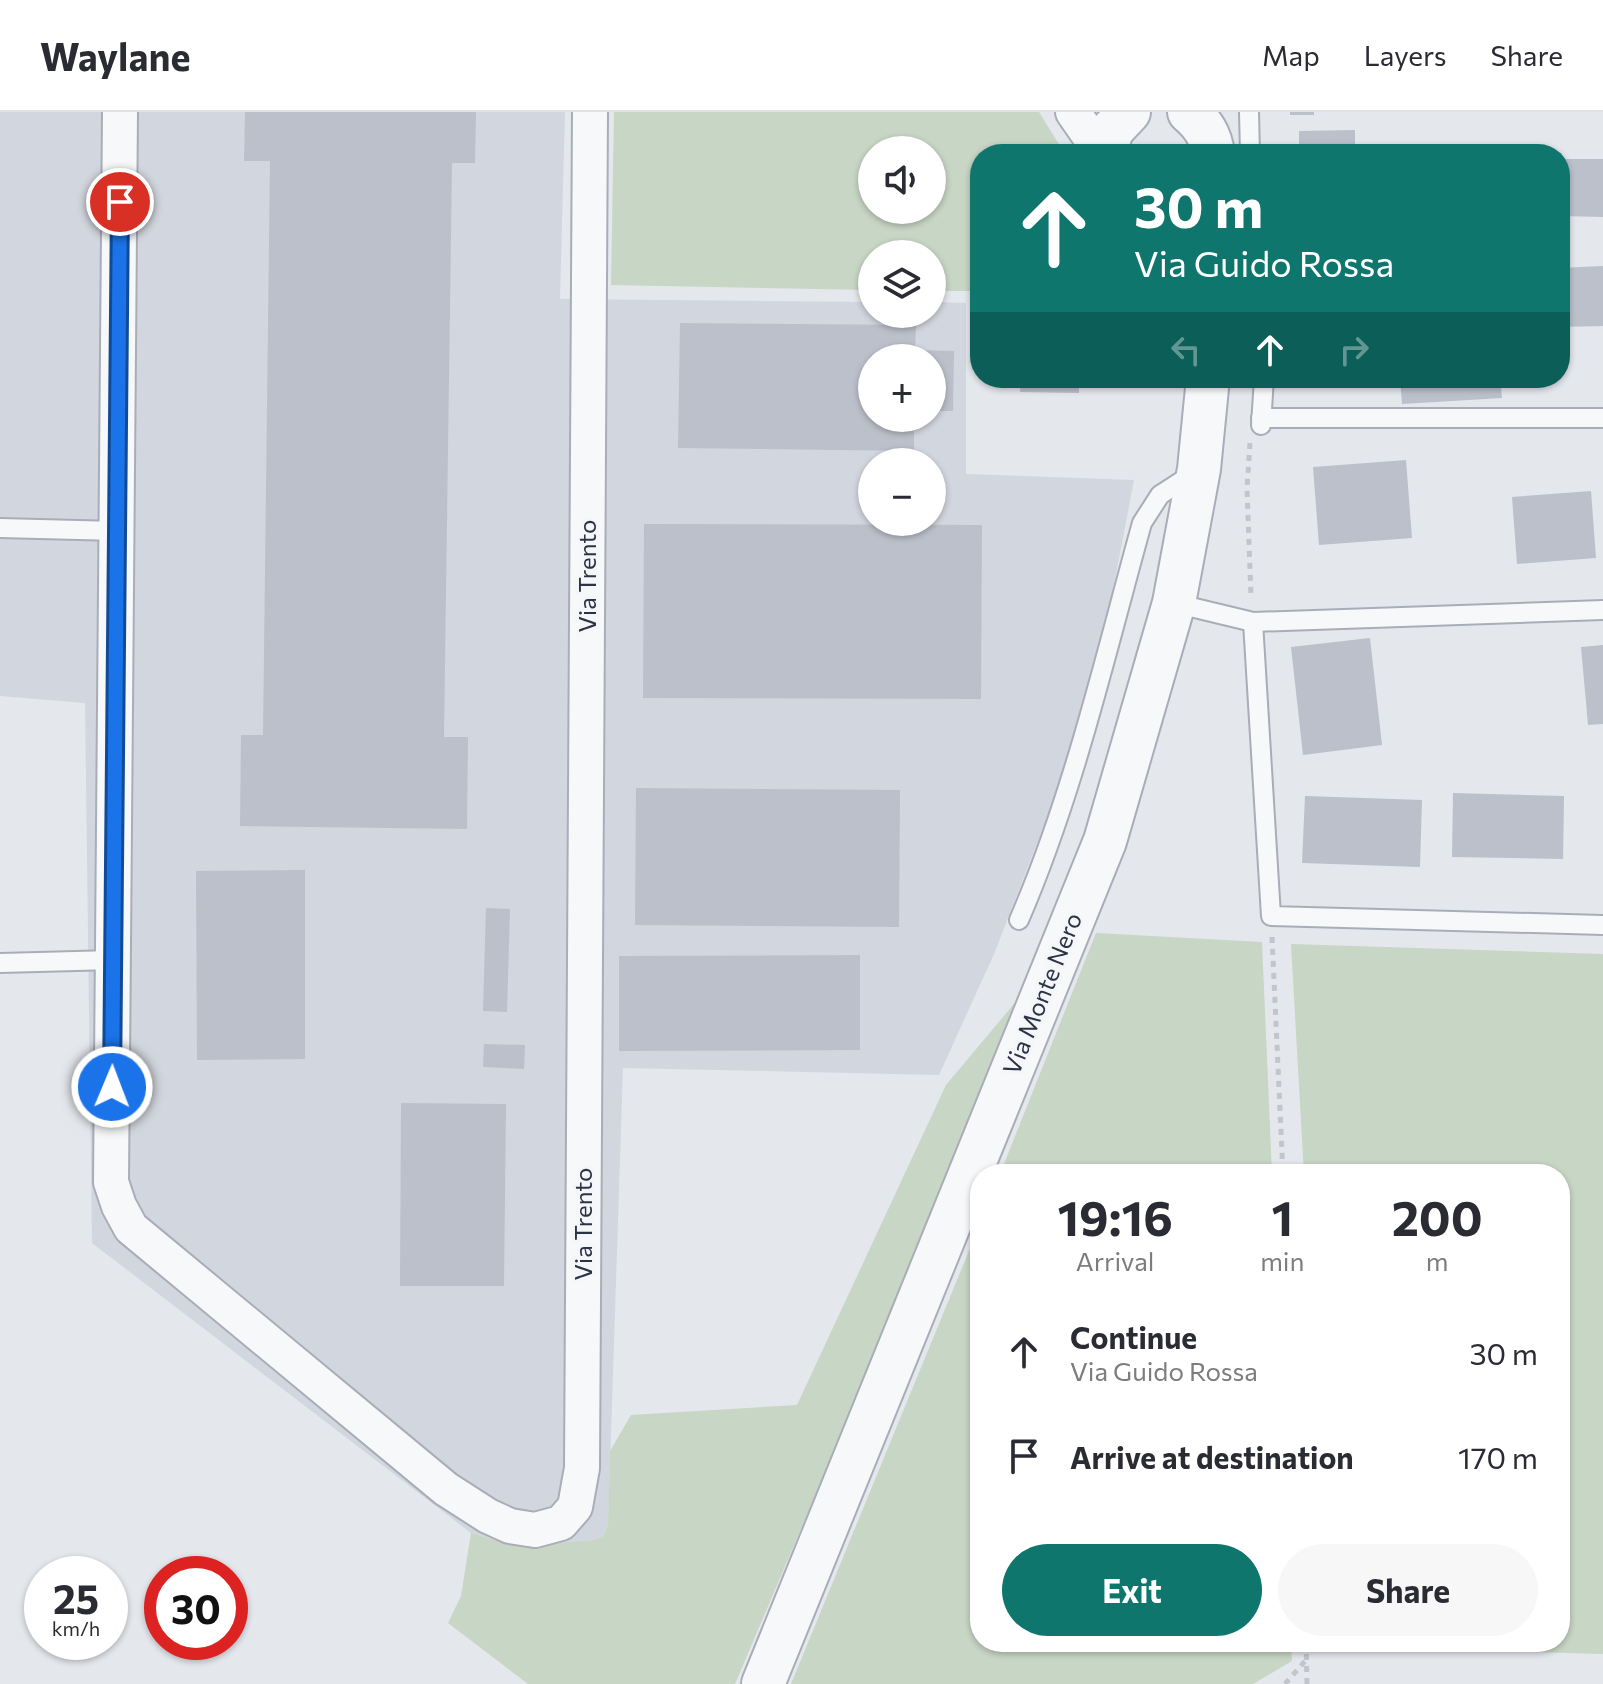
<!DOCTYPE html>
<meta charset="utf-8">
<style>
:root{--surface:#fff;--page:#f7f7f7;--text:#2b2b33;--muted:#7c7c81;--line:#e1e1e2;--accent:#0f766e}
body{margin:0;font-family:Commissioner,sans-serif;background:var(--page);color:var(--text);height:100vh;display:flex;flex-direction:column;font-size:30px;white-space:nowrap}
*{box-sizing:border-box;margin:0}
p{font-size:26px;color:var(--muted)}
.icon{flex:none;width:44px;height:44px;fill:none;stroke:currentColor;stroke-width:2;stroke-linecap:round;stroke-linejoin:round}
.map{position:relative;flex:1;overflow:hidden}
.panel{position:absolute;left:970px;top:1052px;width:600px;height:488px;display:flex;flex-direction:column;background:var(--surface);border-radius:32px;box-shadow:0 2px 6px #0004}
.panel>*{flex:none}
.guide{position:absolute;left:970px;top:32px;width:600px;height:244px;border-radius:32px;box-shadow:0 2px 6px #0004;background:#0f766e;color:#fff;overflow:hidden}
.buttons{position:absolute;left:858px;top:24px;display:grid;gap:16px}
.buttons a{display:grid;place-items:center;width:88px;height:88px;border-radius:50%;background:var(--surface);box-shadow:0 2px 6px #0004;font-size:40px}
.speed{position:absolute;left:24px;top:1444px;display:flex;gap:16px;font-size:40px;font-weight:700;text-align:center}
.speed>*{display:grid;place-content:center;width:104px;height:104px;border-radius:50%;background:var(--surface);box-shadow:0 2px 6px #0004;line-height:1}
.speed small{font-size:20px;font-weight:400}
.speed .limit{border:12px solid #d22;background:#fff;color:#111}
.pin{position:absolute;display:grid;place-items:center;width:68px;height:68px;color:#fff;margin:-34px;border:4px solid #fff;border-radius:50%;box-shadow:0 2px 8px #0007}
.me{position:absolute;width:88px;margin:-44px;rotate:1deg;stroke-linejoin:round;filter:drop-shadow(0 0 6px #0008)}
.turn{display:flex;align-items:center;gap:28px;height:168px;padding:0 32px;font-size:36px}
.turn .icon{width:104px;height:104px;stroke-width:2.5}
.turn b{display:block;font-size:56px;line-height:68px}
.lanes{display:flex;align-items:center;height:76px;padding:0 32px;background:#0003;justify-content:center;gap:40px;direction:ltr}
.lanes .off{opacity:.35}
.eta{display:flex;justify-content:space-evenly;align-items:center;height:136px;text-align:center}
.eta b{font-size:48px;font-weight:700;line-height:56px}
.cta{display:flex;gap:16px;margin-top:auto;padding:16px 32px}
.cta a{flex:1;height:92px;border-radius:48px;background:var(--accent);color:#fff;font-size:32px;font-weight:700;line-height:92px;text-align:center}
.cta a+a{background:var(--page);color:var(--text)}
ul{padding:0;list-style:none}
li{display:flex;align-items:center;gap:24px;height:104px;padding:0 32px}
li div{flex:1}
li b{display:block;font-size:30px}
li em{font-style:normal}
header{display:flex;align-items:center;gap:48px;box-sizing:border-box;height:112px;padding:0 40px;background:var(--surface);border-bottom:2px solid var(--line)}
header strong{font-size:38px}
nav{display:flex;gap:44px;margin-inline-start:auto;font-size:28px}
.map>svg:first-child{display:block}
</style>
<header>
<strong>Waylane</strong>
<nav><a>Map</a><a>Layers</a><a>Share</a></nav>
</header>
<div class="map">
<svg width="1603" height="1572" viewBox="0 0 1603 1572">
<rect width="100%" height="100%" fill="#e4e7ec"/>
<path fill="#d2d6de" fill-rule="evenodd" d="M0,0H565L560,187L872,190V202H932V190L966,191V362L1134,368L1103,530L1053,690L994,842L939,963L623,956L608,1414L603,1424L594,1428L515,1434L471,1421L92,1131L85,591L0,584ZM872,246H932V306H872ZM872,350H932V410H872Z"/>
<g fill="#c8d6c5" fill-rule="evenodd">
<path d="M614,0H1039L1065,42H980V179H932V142H872V178L611,173ZM872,38H932V98H872Z"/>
<path d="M1096,821L1262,830L1272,1062H1000Z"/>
<path d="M1291,832L1603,842V1542L1323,1534V1530H1560V1062H1304Z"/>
<path d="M1034,868L735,1572H528L448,1511L461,1484L471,1421L515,1434L594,1428L603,1424L608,1414L610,1339L631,1303L797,1293L946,973Z"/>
<path d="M980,1112V1530H1291L1292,1549L1253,1572H791Z"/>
</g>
<g fill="#bbc0ca">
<path d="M245,0H476L475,51H452L444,625H468L467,717L240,714L241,623H263L270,49H244Z"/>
<rect x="1290" y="0" width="24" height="3"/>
<path d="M1355,18V42H1299V19Z"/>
<path d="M1560,47H1603V105L1560,104Z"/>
<path d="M1603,154V214L1560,215V156Z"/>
<path d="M680,211L916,213L915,238L954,239L953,299H932V246H872V306H914V339L678,336Z"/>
<path d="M1021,266H1079V281L1020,280Z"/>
<path d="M1400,266H1500L1502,286L1402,292Z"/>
<path d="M1406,348L1412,426L1319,433L1313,355Z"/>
<path d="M1591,379L1596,446L1517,452L1512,385Z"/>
<path d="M644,412L982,413L981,587L643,586Z"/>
<path d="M1370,526L1382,633L1303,643L1291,535Z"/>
<path d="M1603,533V612L1588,613L1581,535Z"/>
<path d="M636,676L900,678L899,815L635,813Z"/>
<path d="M1453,681L1564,684L1563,747L1452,745Z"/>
<path d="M1305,684L1422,688L1420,755L1302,751Z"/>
<path d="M305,758V947L197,948L196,759Z"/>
<path d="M486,796L510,797L507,900L483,899Z"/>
<path d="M860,843V938L619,939V844Z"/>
<path d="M484,932L525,933L524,957L483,955Z"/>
<path d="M401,991L506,992L504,1174H400Z"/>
</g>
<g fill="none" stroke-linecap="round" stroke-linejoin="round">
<defs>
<g id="service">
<path d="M1249,0L1250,42"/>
<path d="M1261,306H1603"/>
<path d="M1261,313L1264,266"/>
<path d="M0,416L118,419"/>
<path d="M1174,491L1253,510L1603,498"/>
<path d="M1253,510L1271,804L1603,813"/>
<path d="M1019,808C1074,681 1105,544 1142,411L1160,383L1194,361"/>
<path d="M0,851L114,848"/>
</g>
<g id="minor">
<path d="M120,0L111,1070L119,1094L131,1116L446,1377L488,1404L510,1414L535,1418L561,1411L575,1395L582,1356L590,0"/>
<path d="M1073,0L1102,42"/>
</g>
<g id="tertiary">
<path d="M1189,0C1203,12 1211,24 1213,42"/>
<path d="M1105,42L1112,18L1129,0"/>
<path d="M763,1572L1105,729L1174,491L1199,357L1208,266"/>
</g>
</defs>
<use href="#service" stroke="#a9adb7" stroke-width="22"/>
<use href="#minor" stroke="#a9adb7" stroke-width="38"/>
<use href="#tertiary" stroke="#a9adb7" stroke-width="46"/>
<g stroke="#c2c5cb" stroke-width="5" stroke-dasharray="6 6" stroke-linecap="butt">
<path d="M1250,331L1247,376L1251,485"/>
<path d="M1272,825L1283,1062"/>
<path d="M1306,1530L1307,1572"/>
<path d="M1285,1572L1306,1548"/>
</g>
<use href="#service" stroke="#f7f8fa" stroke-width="18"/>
<use href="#minor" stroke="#f7f8fa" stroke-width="34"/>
<use href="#tertiary" stroke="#f7f8fa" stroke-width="42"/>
</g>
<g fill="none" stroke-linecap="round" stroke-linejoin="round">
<defs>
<path id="route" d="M112,975L120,90"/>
</defs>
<use href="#route" stroke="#114b97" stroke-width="20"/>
<use href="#route" stroke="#1a73e8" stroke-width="14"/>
</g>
<g text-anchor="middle" stroke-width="7" stroke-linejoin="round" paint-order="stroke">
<g font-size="24" fill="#2b3345" stroke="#f4f6f9">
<text transform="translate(588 464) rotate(-90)" y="8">Via Trento</text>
<text transform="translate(1043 882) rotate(-68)" y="8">Via Monte Nero</text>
<text transform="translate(584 1112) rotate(-90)" y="8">Via Trento</text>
</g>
</g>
</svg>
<div class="buttons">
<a><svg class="icon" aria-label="sound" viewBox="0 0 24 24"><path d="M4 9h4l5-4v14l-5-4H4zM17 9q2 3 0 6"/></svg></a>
<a><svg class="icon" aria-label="layers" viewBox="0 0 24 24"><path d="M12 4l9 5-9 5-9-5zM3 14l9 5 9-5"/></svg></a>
<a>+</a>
<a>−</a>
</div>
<div class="speed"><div>25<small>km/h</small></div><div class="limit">30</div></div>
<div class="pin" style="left:120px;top:90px;background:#d93025"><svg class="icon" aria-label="arrive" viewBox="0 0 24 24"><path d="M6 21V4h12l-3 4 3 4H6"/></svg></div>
<svg class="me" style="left:112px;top:975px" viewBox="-20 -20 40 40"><circle r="17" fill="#1a73e8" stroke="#fff" stroke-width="3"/><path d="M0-11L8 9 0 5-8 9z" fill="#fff"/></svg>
<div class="guide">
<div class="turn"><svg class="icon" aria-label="ahead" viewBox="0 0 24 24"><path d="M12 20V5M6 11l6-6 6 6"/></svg><div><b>30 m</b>Via Guido Rossa</div></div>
<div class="lanes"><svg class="icon off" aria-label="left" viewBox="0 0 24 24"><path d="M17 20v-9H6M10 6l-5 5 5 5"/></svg><svg class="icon" aria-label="ahead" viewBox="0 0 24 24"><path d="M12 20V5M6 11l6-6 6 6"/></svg><svg class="icon off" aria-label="right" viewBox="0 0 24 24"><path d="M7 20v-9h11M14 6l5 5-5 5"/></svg></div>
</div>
<section class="panel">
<div class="eta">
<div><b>19:16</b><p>Arrival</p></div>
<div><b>1</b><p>min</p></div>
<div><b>200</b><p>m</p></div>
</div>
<ul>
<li><svg class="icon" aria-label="ahead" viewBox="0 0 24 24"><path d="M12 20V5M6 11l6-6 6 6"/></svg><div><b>Continue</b><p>Via Guido Rossa</p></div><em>30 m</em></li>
<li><svg class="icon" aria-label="arrive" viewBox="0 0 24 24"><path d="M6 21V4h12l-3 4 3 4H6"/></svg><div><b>Arrive at destination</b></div><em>170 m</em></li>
</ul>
<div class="cta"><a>Exit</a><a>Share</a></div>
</section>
</div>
